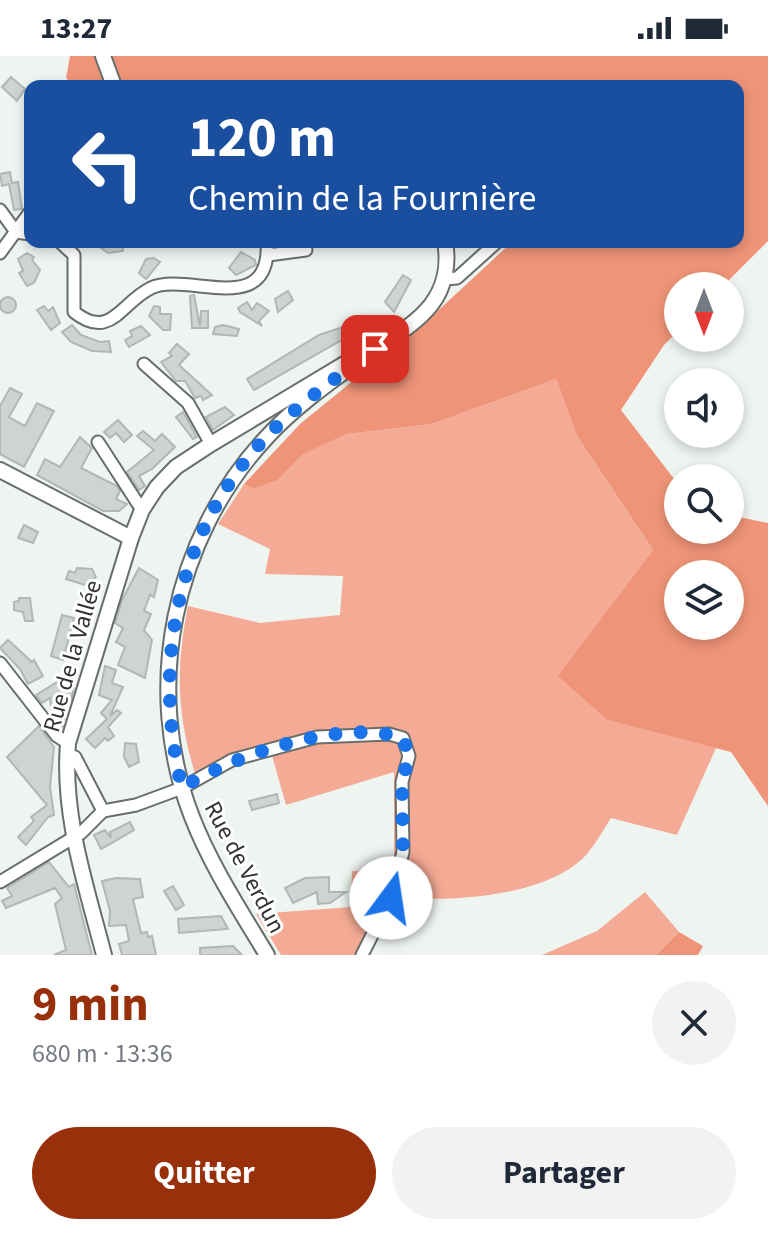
<!DOCTYPE html>
<html lang="fr">
<meta charset="utf-8">
<style>
:root{--surface:#fff;--page:#f2f2f3;--text:#1f2937;--muted:#747a83;--accent:#97300b}
body{margin:0;font-family:"Source Sans 3",sans-serif;background:var(--page);color:var(--text);height:100vh;display:flex;flex-direction:column;font-size:30px;white-space:nowrap}
*{box-sizing:border-box;margin:0}
p{font-size:26px;color:var(--muted)}
.icon{flex:none;width:44px;height:44px;fill:none;stroke:currentColor;stroke-width:2;stroke-linecap:round;stroke-linejoin:round}
.map{position:relative;height:899px;overflow:hidden}
.panel{display:flex;flex-direction:column;background:var(--surface);flex:1}
.panel>*{flex:none}
.hud{position:absolute;left:24px;top:24px;width:720px;height:168px;border-radius:16px;box-shadow:0 4px 12px #0003;background:#1a4fa0;color:#fff;overflow:hidden}
.needle{width:52px;rotate:180deg}
.tools{position:absolute;left:664px;top:216px;display:grid;gap:16px}
.tools a{display:grid;place-items:center;width:80px;height:80px;border-radius:50%;background:var(--surface);box-shadow:0 4px 12px #0003;font-size:40px}
.pin{position:absolute;display:grid;place-items:center;width:68px;height:68px;color:#fff;margin:-34px;border-radius:16px;box-shadow:0 4px 12px #0006}
.me{position:absolute;width:88px;margin:-44px;rotate:14deg;stroke-linejoin:round;filter:drop-shadow(0 0 6px #0008)}
.turn{display:flex;align-items:center;gap:28px;height:168px;padding:0 32px;font-size:36px}
.turn .icon{width:104px;height:104px;stroke-width:2.5}
.turn b{display:block;font-size:56px;line-height:68px}
.round{display:grid;place-items:center;flex:none;width:84px;height:84px;border-radius:42px;background:var(--page)}
.headline{display:flex;align-items:center;justify-content:space-between;height:136px;padding:0 32px}
h1{font-size:48px;font-weight:700;line-height:60px;color:var(--accent)}
.action{display:flex;gap:16px;margin-top:auto;padding:16px 32px}
.action a{flex:1;height:92px;border-radius:48px;background:var(--accent);color:#fff;font-size:32px;font-weight:700;line-height:92px;text-align:center}
.action a+a{background:var(--page);color:var(--text)}
.status{display:flex;justify-content:space-between;align-items:center;height:56px;padding:0 40px;background:var(--surface);direction:ltr}
.status svg{height:22px;fill:currentColor}
.map>svg:first-child{display:block}
</style>
<div class="status"><b>13:27</b><svg viewBox="0 0 49 12"><path d="M0 12V9h3v3zM5 12V6h3v6zM10 12V3h3v9zM15 12V0h3v12zM26 1h20v11H26zM47 4h2v5h-2z"/></svg></div>
<div class="map">
<svg width="768" height="899" viewBox="0 0 768 899">
<rect width="100%" height="100%" fill="#eef4f0"/>
<g fill="#f4aa94">
<path d="M556,323L577,380L653,494L559,620L607,664L716,692L677,779L611,762C603,774 596,787 587,798C550,840 451,847 399,841L368,899H281L256,858L351,851L352,815L394,814V716L286,749L271,696L198,727C177,663 175,615 188,550L260,567L340,559L343,520L265,518L270,493L218,468L244,428L254,433L278,424L302,399L347,378L432,368Z"/>
<path d="M645,836L679,876L656,899H542L597,875Z"/>
</g>
<g fill="#ef9478" fill-rule="evenodd">
<path d="M70,0H768V185L723,230H678V275L664,289L621,354L678,428V474H730V459L768,467V750L731,696L607,664L558,620L653,494L577,380L556,323L432,368L347,378L302,399L278,424L254,433L244,428L300,368L429,263L512,186H738V30H75L66,22ZM678,518H730V570H678Z"/>
<path d="M679,876L703,890L698,899H656Z"/>
</g>
<g fill="#ced5d1" stroke="#b1b7b3" stroke-width="2">
<path d="M11,21L25,33L17,45L2,31Z"/>
<path d="M10,116L12,127L18,126L22,153L14,154L9,128L2,130L0,118Z"/>
<path d="M93,186H122L123,195L108,197Z"/>
<path d="M241,196L255,204L256,209L236,219L229,212Z"/>
<path d="M27,197L34,201L32,204L40,214L34,227L27,230L19,217L23,215L18,203Z"/>
<path d="M154,202L160,206L146,223L139,217L146,203Z"/>
<path d="M403,219L411,224L394,256L385,246Z"/>
<path d="M288,235L293,244L278,256L275,243Z"/>
<path d="M194,239L200,270L201,255H208V272H192L190,240Z"/>
<circle cx="8" cy="249" r="8"/>
<path d="M247,246L252,254L257,247L269,255L259,265L262,270L240,256L238,252Z"/>
<path d="M44,250L48,255L53,251L60,267L51,274L37,254Z"/>
<path d="M154,250L160,251V258H171L170,274H163L149,260Z"/>
<path d="M72,269L81,279L100,286L109,285L111,296L92,295L71,286L62,276Z"/>
<path d="M223,269L239,273L237,280L213,278L215,271Z"/>
<path d="M349,269L354,277L254,334L247,323L319,279Z"/>
<path d="M141,270L150,279L129,291L125,284L132,280L130,275Z"/>
<path d="M177,288L189,298L179,309L212,339L203,344L201,340L195,342L185,325H176L161,306L172,300L169,297Z"/>
<path d="M10,332L22,338L9,361L25,370L37,347L54,355L24,411L0,398V350Z"/>
<path d="M225,351L234,359L213,374L206,361Z"/>
<path d="M183,356L197,381L193,383L176,361Z"/>
<path d="M118,364L132,379L124,386L116,377L110,382L104,376Z"/>
<path d="M143,375L155,385L162,378L175,391L152,413L139,420L145,430L139,434L127,416L154,394L137,380Z"/>
<path d="M80,381L92,392L81,412L117,430L120,435L116,443L127,448L119,455H103L37,419L45,403L60,411Z"/>
<path d="M24,469L38,476L33,487L18,482Z"/>
<path d="M77,512L92,513L96,521L85,529L66,523L69,515L75,517Z"/>
<path d="M139,512L158,524L154,541L150,539L144,555L151,558L144,574L152,584L145,622L118,609L125,591L116,586L123,572L115,567L122,544Z"/>
<path d="M19,542H30L33,565H25L23,556L14,554V546L19,545Z"/>
<path d="M62,559L74,562L63,604L51,600Z"/>
<path d="M8,584L32,606L34,604L43,620L28,628L20,613L0,592Z"/>
<path d="M105,610L116,614L112,627L123,631L110,660L117,654L121,657L108,671L114,680L108,685L105,682L95,692L86,683L107,663L101,657L112,644L99,639Z"/>
<path d="M59,625L74,632L71,644L65,642L61,647L59,656L66,658L62,673L52,660L50,642L42,647L36,639Z"/>
<path d="M39,670L54,691L50,731L54,759L48,761L26,789L18,781L34,765L31,761L47,749L7,701Z"/>
<path d="M125,687L136,688L139,706L129,711L124,701Z"/>
<path d="M277,738L279,747L252,754L249,745Z"/>
<path d="M130,766L134,774L101,793L94,779L105,774L111,782L110,776Z"/>
<path d="M49,806L69,831L74,828L92,899H54L66,894L55,848L62,842L55,832L6,852L2,845L12,840L7,832Z"/>
<path d="M329,821V836H346L330,847L318,848L317,836L293,847L285,832L305,822Z"/>
<path d="M116,822L140,823L143,841L133,843L141,877L147,876L148,881L152,880L156,899H122L119,888L129,885L126,869L109,870L110,855L102,825Z"/>
<path d="M173,830L184,849L176,854L164,835Z"/>
<path d="M221,860L228,873L179,877L178,863Z"/>
<path d="M233,890L242,899H200V892Z"/>
</g>
<g fill="none" stroke-linecap="round" stroke-linejoin="round">
<defs>
<g id="street">
<path d="M0,154L16,176L30,178"/>
<path d="M60,186L74,199V256C111,285 120,247 151,232C187,215 272,264 267,186"/>
<path d="M0,197L30,156"/>
<path d="M268,199L306,194"/>
<path d="M445,223L457,222L497,186"/>
<path d="M144,308L188,347L211,388"/>
<path d="M98,386L142,454"/>
<path d="M0,607L57,680L68,687"/>
<path d="M67,698L75,701L103,755"/>
<path d="M0,826L81,777L103,755L136,749L182,732L232,704L317,681L389,678L403,682L409,700L402,726L403,796L391,842L362,899"/>
</g>
<g id="secondary">
<path d="M103,0L114,30"/>
<path d="M0,414L131,482"/>
<path d="M104,899C86,829 62,760 68,687L131,482L142,454L157,431L176,411L211,388L346,307"/>
<path d="M267,899C240,854 211,810 192,761C142,633 173,482 266,382C297,348 337,321 374,294C394,280 416,268 431,249C445,231 449,208 445,186"/>
</g>
</defs>
<use href="#street" stroke="#686e6b" stroke-width="15"/>
<use href="#secondary" stroke="#686e6b" stroke-width="18"/>
<use href="#street" stroke="#fff" stroke-width="11"/>
<use href="#secondary" stroke="#fff" stroke-width="14"/>
</g>
<g fill="none" stroke-linecap="round" stroke-linejoin="round">
<path stroke="#1a73e8" stroke-width="14" stroke-dasharray="0 25.2" d="M375,293C338,321 298,348 266,381C176,477 152,608 182,732C234,699 342,662 403,682L409,700L402,726L403,796L391,842"/>
</g>
<g text-anchor="middle" stroke-width="6" stroke-linejoin="round" paint-order="stroke">
<g font-size="24" fill="#303331" stroke="#fff">
<text transform="translate(72 600) rotate(-74)" y="8">Rue de la Vallée</text>
<text transform="translate(245 811) rotate(62)" y="8">Rue de Verdun</text>
</g>
</g>
</svg>
<div class="tools">
<a><svg class="needle" viewBox="-14 -14 28 28"><path d="M0-13l5 13h-10z" fill="#e53935"/><path d="M0 13l5-13h-10z" fill="#747a83"/></svg></a>
<a><svg class="icon" aria-label="sound" viewBox="0 0 24 24"><path d="M4 9h4l5-4v14l-5-4H4zM17 9q2 3 0 6"/></svg></a>
<a><svg class="icon" aria-label="search" viewBox="0 0 24 24"><circle cx="10" cy="10" r="6"/><path d="M15 15l6 6"/></svg></a>
<a><svg class="icon" aria-label="layers" viewBox="0 0 24 24"><path d="M12 4l9 5-9 5-9-5zM3 14l9 5 9-5"/></svg></a>
</div>
<div class="pin" style="left:375px;top:293px;background:#d93025"><svg class="icon" aria-label="arrive" viewBox="0 0 24 24"><path d="M6 21V4h12l-3 4 3 4H6"/></svg></div>
<svg class="me" style="left:391px;top:842px" viewBox="-20 -20 40 40"><circle r="19" fill="#fff"/><path d="M0-13L10 11 0 6-10 11z" fill="#1a73e8"/></svg>
<div class="hud">
<div class="turn"><svg class="icon" aria-label="left" viewBox="0 0 24 24"><path d="M17 20v-9H6M10 6l-5 5 5 5"/></svg><div><b>120 m</b>Chemin de la Fournière</div></div>
</div>
</div>
<section class="panel">
<div class="headline"><div><h1>9 min</h1><p>680 m · 13:36</p></div><a class="round"><svg class="icon" aria-label="close" viewBox="0 0 24 24"><path d="M6 6l12 12M18 6L6 18"/></svg></a></div>
<div class="action"><a>Quitter</a><a>Partager</a></div>
</section>
